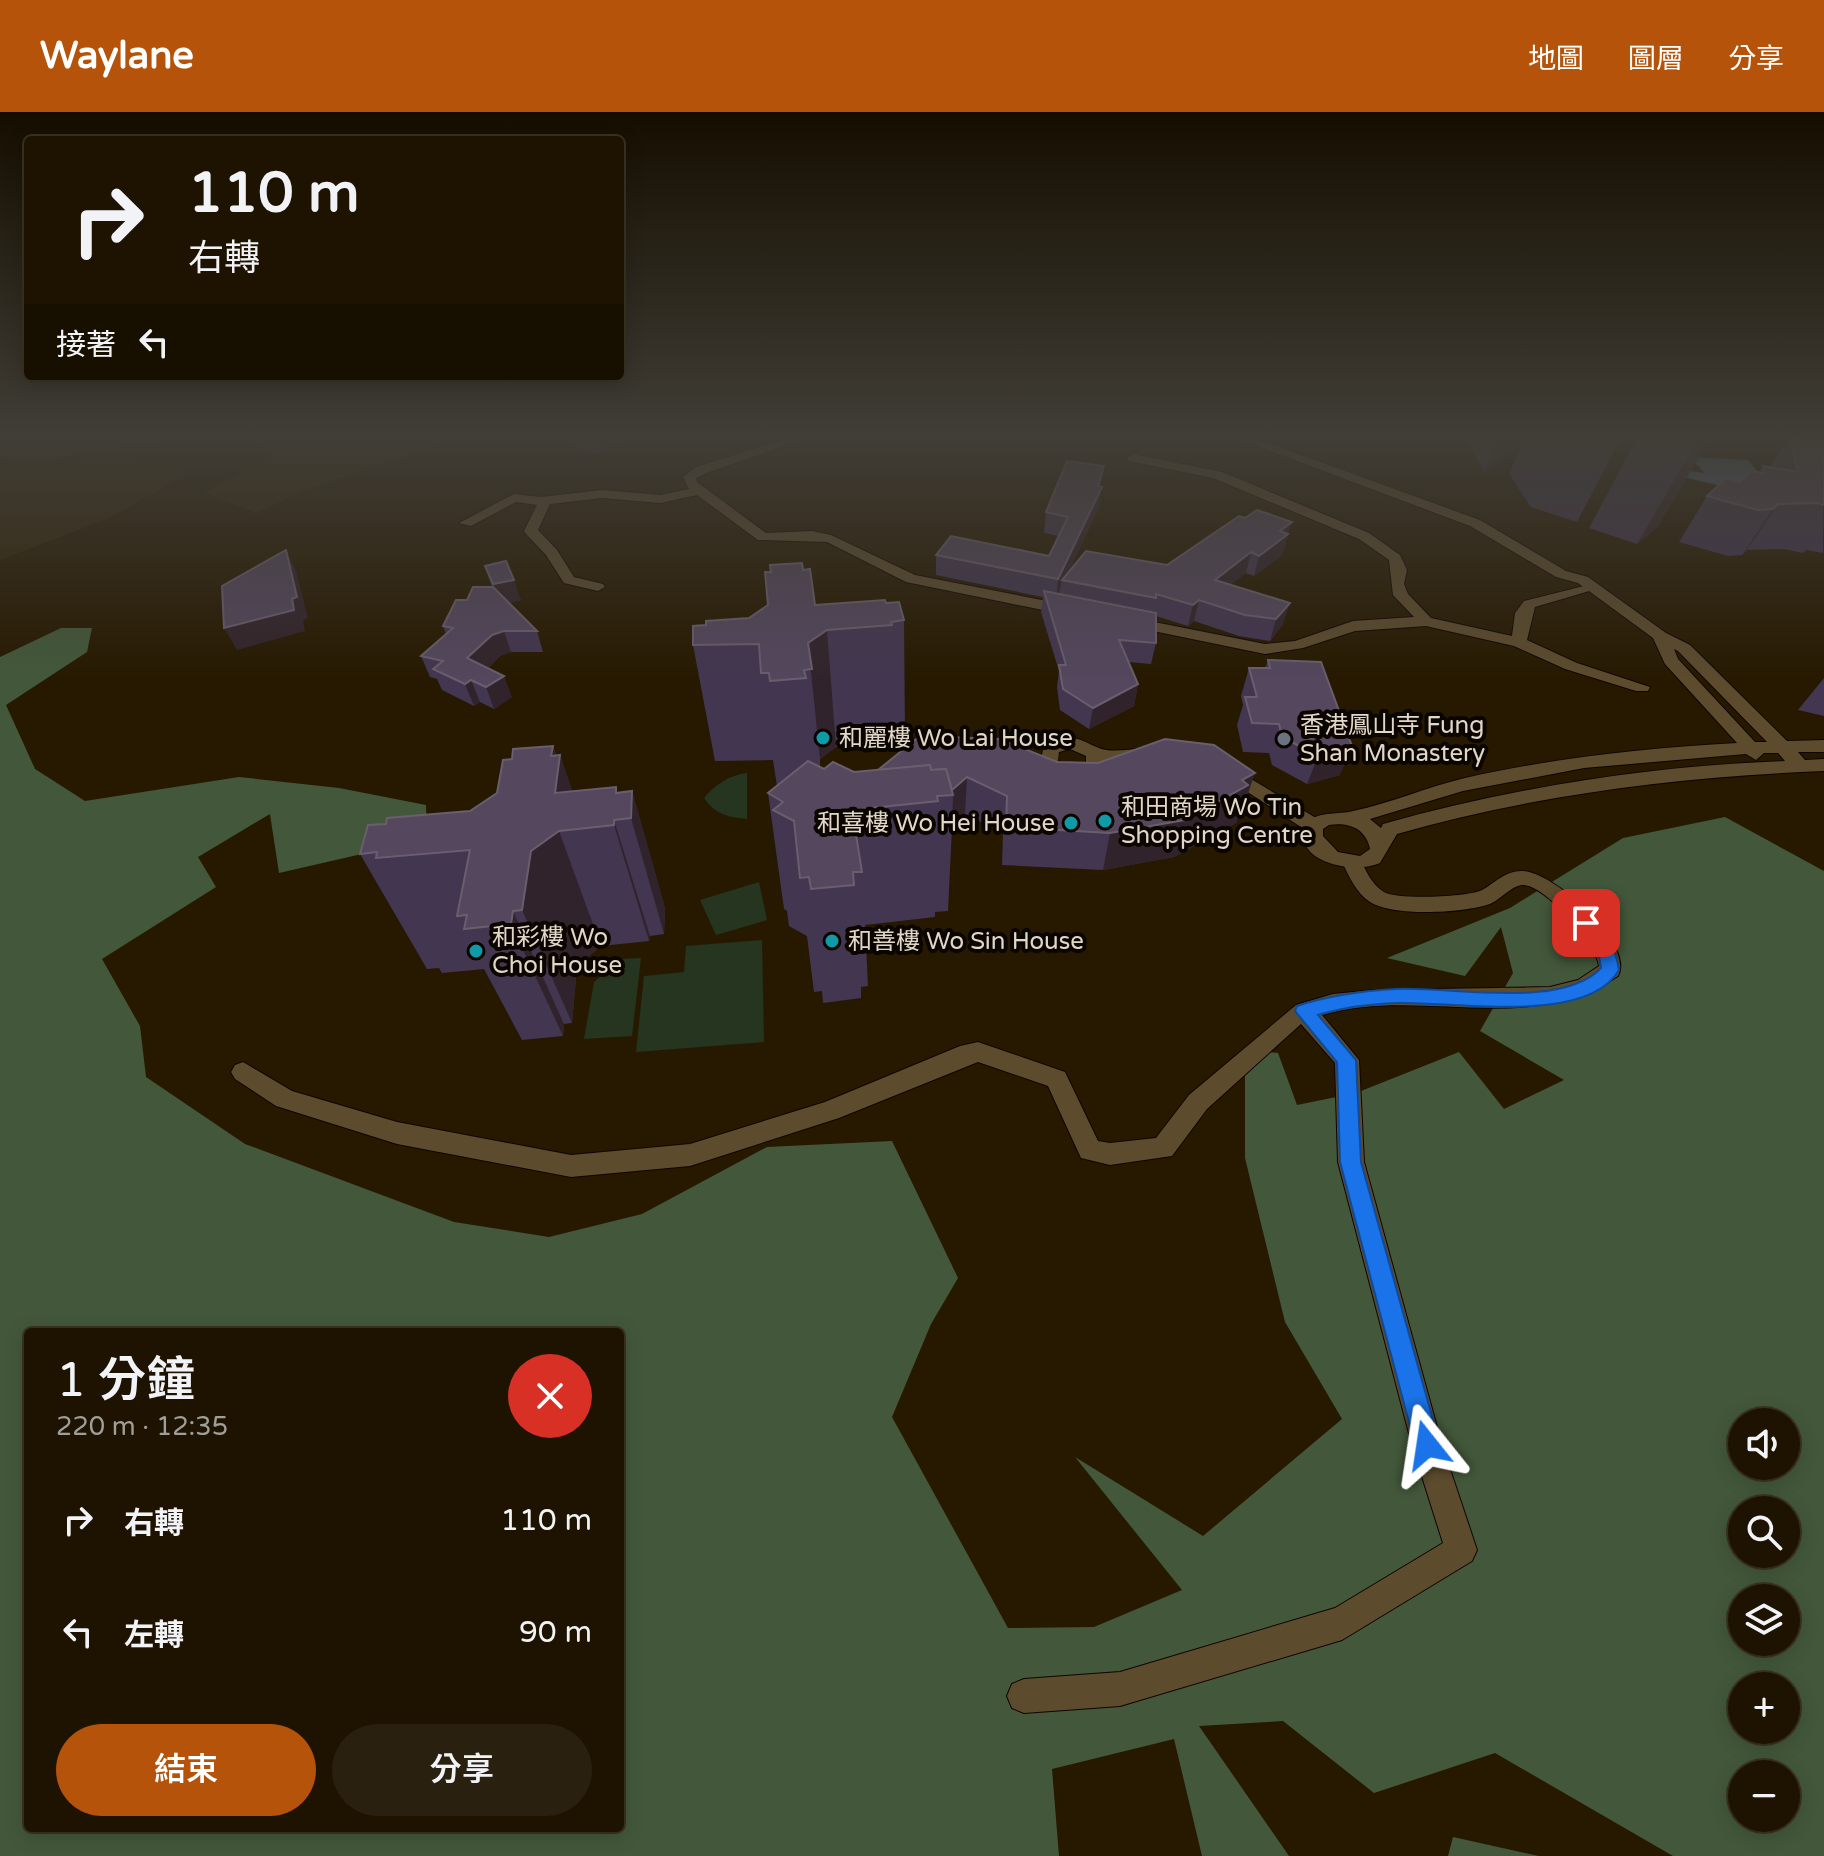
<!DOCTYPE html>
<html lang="zh-TW">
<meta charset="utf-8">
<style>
:root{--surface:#1d1300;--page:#2a200f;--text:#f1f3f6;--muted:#a09e99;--line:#3b3222;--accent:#b45309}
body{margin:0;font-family:"Varela Round","Noto Sans TC",sans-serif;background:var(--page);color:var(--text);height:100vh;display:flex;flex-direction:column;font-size:30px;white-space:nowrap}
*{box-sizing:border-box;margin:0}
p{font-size:26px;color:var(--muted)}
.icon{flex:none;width:44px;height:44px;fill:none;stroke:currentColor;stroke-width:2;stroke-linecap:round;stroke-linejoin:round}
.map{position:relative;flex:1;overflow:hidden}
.panel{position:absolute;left:24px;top:1216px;width:600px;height:504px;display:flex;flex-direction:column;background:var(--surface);border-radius:8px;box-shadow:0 4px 20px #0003,0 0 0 2px var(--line)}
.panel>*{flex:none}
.guide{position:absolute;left:24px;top:24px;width:600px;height:244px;border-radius:8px;box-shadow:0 4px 20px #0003,0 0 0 2px var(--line);background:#1d1300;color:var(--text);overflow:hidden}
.controls{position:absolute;left:1728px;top:1296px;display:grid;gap:16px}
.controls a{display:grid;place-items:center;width:72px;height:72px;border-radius:50%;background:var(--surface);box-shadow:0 4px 20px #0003,0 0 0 2px var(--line);font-size:40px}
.pin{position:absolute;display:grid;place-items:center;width:68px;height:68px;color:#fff;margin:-34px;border-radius:16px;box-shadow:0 4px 12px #0006}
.me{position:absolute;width:88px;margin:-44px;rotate:345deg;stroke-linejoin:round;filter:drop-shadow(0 0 6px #0008)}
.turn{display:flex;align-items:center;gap:28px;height:168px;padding:0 32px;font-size:36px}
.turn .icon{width:104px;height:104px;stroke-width:2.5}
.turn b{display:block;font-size:56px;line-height:68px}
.then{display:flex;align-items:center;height:76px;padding:0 32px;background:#0003;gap:16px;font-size:30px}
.round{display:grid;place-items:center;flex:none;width:84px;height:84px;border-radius:42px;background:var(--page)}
.head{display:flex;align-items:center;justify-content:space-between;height:136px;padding:0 32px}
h1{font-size:48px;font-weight:600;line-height:60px}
.button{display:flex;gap:16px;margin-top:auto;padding:16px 32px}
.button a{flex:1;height:92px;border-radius:48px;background:var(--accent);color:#fff;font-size:32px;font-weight:600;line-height:92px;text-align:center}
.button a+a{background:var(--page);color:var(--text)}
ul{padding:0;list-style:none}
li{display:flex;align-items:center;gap:24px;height:112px;padding:0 32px}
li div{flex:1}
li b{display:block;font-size:30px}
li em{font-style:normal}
header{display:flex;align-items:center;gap:48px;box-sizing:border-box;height:112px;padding:0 40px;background:var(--accent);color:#fff}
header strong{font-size:38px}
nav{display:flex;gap:44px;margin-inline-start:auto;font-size:28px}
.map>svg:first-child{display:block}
</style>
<header>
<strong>Waylane</strong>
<nav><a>地圖</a><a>圖層</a><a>分享</a></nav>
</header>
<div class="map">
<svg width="1824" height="1744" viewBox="0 0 1824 1744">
<rect width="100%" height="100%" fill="#271900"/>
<g fill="#322307">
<path d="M11,326H181L35,349L1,345L0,337Z"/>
<path d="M255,326H439L440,332L305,378L256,401L204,381L270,346Z"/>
<path d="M123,349L188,361L112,405L0,448V356Z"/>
</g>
<g fill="#25351f">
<path d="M747,661V707C728,705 716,703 704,686C714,673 730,663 747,661Z"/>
<path d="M759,770L767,808L716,823L700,788Z"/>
<path d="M762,828L764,930L636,940L644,864L684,860L686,834Z"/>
<path d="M641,846L632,924L584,927L594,870L621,847Z"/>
</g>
<g fill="#43583a" fill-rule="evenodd">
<path d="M61,516H92L87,540L6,593L35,657L85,689L239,665L339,676L426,693L427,727L279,761L270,702L198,745L216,775L102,847L140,914L146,965L245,1032L454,1110L549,1125L642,1102L767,1035L892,1029L958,1166L931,1212L892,1305L1008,1516L1094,1515L1182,1478L1075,1345L1203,1424L1342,1307L1285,1210L1245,1046V938L1278,941L1297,993L1356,981L1459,940L1504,997L1564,968L1480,919L1513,861L1501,815L1465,864L1387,846L1510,796L1623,726L1725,705L1824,759V1744H1673L1495,1641L1374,1681L1283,1609L1199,1614L1289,1744H1202L1174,1627L1052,1657L1059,1744H0V545ZM28,1220H620V1716H28ZM1742,1310H1786V1354H1742ZM1742,1398H1786V1442H1742ZM1742,1486H1786V1530H1742ZM1742,1574H1786V1618H1742ZM1742,1662H1786V1706H1742Z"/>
<path d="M1453,1725L1539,1744H1448Z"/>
</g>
<path fill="#4f6381" d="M1671,344L1748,348L1761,364L1762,376L1722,374L1679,364L1681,358L1704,361L1698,353Z"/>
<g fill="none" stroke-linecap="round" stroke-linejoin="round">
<defs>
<g id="minor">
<path d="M788,326H807L706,361L696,366L697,370L766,421L812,419L831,423L915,463L1072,494L1080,499L1072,504L906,470L827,430L758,428L697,383L660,391L602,386L550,392L538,418L557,438L574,465L603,472L605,475L598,479L564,471L546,443L526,422L524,419L537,393L516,390L471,414L459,411L514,382L541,385L602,378L660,383L689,377L683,365L696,355Z"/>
<path d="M1133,342L1222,360L1369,421L1400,443L1407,458L1404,472L1408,482L1431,506L1512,524L1515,501L1524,489L1596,471V477L1535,495L1527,528L1577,551L1650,575L1648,579H1636L1565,557L1514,534L1426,514L1355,519L1303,536L1265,542L1124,513V507L1129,505L1265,532L1295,529L1353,509L1414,505L1393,483L1389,448L1359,427L1213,366L1129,349L1127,346Z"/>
<path d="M1069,625C1082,627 1089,632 1099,636C1118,644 1148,629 1163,644L1154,650L1106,648L1099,662L1069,669L1040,652L1044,633ZM1070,637L1086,644V654L1071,657L1058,649L1059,640Z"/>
<path d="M1226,652L1321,709L1324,714L1321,719H1307L1220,662V654Z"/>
<path d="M1352,743L1359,745C1366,758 1371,772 1384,780C1398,788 1468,785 1482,778C1495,771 1505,759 1521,759C1552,758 1635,832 1618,864C1527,925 1419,874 1322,903L1359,948L1364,1050L1442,1333L1477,1438L1472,1449L1342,1528L1120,1594L1024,1601L1012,1596L1007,1584L1012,1572L1024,1567L1120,1560L1335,1496L1443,1431L1412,1333L1338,1050L1335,951L1301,912L1207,997L1172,1044L1110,1053L1081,1046L1048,974L978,950L839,1006L690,1054L571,1065L397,1032L276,994L235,967L231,960L235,953L243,950L292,979L397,1010L571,1043L690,1032L825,990L960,934L978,930L1065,960L1098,1029L1110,1031L1156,1026L1189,983L1296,893L1333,882L1374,878L1550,875L1578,868L1599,854C1597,833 1545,772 1522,773C1511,774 1500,788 1490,792C1464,801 1393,805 1370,790C1356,781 1349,764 1342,750Z"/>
</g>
<path id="tertiary" d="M1236,326H1254L1480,408L1566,459L1588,465L1666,521L1690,533L1787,629L1824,628V640H1798L1805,648L1824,647V659C1679,665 1537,682 1397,722L1380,751C1354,763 1287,750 1307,709C1323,699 1337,703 1353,699C1391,691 1427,675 1465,666C1554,646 1645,636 1737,631L1665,552L1653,526L1578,471L1556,465L1470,414ZM1674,537L1678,539L1767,630H1755L1678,547ZM1764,641H1778L1785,649C1649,654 1515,675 1383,712L1381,716L1370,707L1463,679L1584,656L1746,642L1756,648ZM1329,713C1348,710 1366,716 1370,737L1360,744L1338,740L1323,724V717Z"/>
</defs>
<use href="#minor" stroke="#100400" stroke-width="2"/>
<use href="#tertiary" stroke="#100400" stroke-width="2"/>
<use href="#minor" fill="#5c4b2d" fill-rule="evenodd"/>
<use href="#tertiary" fill="#5c4b2d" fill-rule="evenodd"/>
</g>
<g fill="#433651">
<path d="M564,326H626L598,341L587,340Z"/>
<path d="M1466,326H1621L1577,410L1531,395L1509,362L1520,335L1484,360Z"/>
<path d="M1637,326H1710L1658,414L1637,432L1589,416Z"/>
<path d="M1789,326L1824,330L1823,441L1806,438L1803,441L1784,437L1747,438L1742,443L1728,444L1679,430L1707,384L1759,360L1763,354L1770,355Z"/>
<path d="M1100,375L1099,395L1069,459L1167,453L1286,431L1282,443L1254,464L1246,461L1231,472L1283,512L1270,529L1239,524L1194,509L1188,514L1156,504V531L1151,552L1129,550L1138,572L1134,594L1089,617L1060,598L1057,575L1059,559L1041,500L1043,485L936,463V443L1049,444L1059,424L1044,421L1046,400Z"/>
<path d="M485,454L521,488L509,491L537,519L543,540H511L500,544L488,556L512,585L494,597L480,590L474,594L442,578L437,567L430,565L421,544L446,522L443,514L467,488L492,475Z"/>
<path d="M803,458L815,493L886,491L904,508L905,624L894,625V629L836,635L820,647V656L824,657L854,660L1057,650L1242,699L1239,701L1236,711L1174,745L1103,758L1002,753L1003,721L965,702L952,715L948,799L935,800V805L865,813L868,874L861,875V886L823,891L822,879L814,880L807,824L789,814L787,799L784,797L768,681L777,674L773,648L715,649L693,533L706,513L749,506L768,493Z"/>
<path d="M1268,548L1340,663L1307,672L1272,653L1269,641L1243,640L1237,613L1243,593L1241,584L1249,556H1265Z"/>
<path d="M1824,566V604L1798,598Z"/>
<path d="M553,634L556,643H560L572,679L618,681L632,679L665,796L664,822L650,824L649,829L601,834L577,854L572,911L564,912L563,924L522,928L484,857L442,861L439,856L427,857L360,742L386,712L470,699L497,681L512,647Z"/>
</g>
<g fill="#31232b">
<path d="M594,326H626L598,341Z"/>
<path d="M1355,326H1377L1354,329Z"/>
<path d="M1499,326H1525L1520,335L1484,360Z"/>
<path d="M1699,326H1710L1658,414L1637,432Z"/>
<path d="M1104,354L1099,381L1102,375L1099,395L1065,468H1062L1060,478L1056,488L1058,467L1098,374Z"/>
<path d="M1778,392L1747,438L1742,443L1773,397Z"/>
<path d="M1292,410L1282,443L1254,464L1259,444L1280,419Z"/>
<path d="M286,438L296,459L308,506L303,508L305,519L237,538L224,516Z"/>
<path d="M1251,440L1246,461L1210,488L1215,468Z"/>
<path d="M514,468L521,488L500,493L493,472Z"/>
<path d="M1199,488L1194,509L1188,514L1193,493Z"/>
<path d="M1290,491L1283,512L1270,529L1276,507Z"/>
<path d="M827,518L836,635L820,647L808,531Z"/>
<path d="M504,519L511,540L500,544L476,567L467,546L492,523Z"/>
<path d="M504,564L512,585L494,597L486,575Z"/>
<path d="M471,568L480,590L474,594L465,572Z"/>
<path d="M1138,572L1134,594L1089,617L1093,596Z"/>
<path d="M553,634L559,651L560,643L585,716L555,681L551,644Z"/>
<path d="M1352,634L1340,663L1307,672L1318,644Z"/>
<path d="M1255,661L1242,699L1239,701L1236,711L1174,745L1103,758L1110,721L1242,668Z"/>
<path d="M967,665L965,702L952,715L953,683H946Z"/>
<path d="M632,679L665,796L664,822L631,706Z"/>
<path d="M614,708L650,824L649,829L614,713Z"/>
<path d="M559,719L601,834L577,854L572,911L522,798L531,739Z"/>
<path d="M513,799L564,912L563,924L511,812Z"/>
</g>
<g fill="#54475e" stroke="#6a5e6e" stroke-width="2">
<path d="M1790,326L1824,330V393L1817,391L1778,392L1773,397L1758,398L1707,384L1726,366L1740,370L1751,359L1764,361L1763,354L1798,360Z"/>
<path d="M1067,349L1104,354L1098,374L1102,375L1058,467L936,443L951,424L1049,444L1068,405L1046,400Z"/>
<path d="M1257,398L1292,410L1280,419L1288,422L1259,444L1251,440L1215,468L1290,491L1276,507L1245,503L1199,488L1193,493L1156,482V486L1062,468L1086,439L1167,453L1239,404L1245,406Z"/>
<path d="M286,438L297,485L292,487L294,498L224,516L222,474Z"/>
<path d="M506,449L514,468L493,472L485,454Z"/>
<path d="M802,451L803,458L810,457L815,493L885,488L886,491L899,490L904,508L891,510L892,513L827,518L808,531L812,557L804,558L806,566L770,569L769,561H761L759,532L693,533V514L706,513V509L749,506L768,493L765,460H771L770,453Z"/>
<path d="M473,475H493L537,519H504L492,523L467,546L504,564L486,575L471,568L465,572L433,557L443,549L421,544L453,516L443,514L456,488H467Z"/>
<path d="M1044,479L1156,501V531L1119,528L1138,572L1093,596L1063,577L1059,553H1066Z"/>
<path d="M1268,548L1321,550L1352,634L1318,644L1282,625L1279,612L1252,611L1245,585H1257L1249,556H1270Z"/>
<path d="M920,624L1000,627L1057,650L1098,651L1165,627L1214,633L1255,661L1242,668L1248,673L1185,708L1110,721L1006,715L1007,684L967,665L952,678L946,657L931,658L930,653L878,658Z"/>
<path d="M553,634L551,644L560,643L555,681L616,675V681L632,679L631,706L614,708V713L559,719L531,739L522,798L513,799L511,812L464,817L467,803L457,804L470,738L376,746L377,740L360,742L368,713L386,712L387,706L470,699L497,681L503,648L512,647L513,637Z"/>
<path d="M808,649L824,657L833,650L854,660L930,653L931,658L946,657L953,683L937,684L938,689L852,698L862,760H853L854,773L811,777L809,765L800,766L794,709L773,698L783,690L768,681Z"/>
</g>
<linearGradient id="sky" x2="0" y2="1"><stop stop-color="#150e00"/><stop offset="0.57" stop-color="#413e37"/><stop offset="1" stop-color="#413e37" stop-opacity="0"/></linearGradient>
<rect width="1824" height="570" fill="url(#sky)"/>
<path fill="#1a73e8" stroke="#114b97" stroke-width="2" d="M1586,805C1606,812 1616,839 1619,858C1587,914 1453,889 1397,891C1370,892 1344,895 1318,903L1356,948L1361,1050L1440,1333L1436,1341L1427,1345L1419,1341L1415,1333L1340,1050L1337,950L1295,899L1297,894C1330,883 1361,879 1395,877C1450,874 1561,898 1601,856L1598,839L1577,811Z"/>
<g fill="#0f9aa8" stroke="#0b0500" stroke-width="3">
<circle cx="823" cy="626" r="8"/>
<circle cx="1105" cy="709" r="8"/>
<circle cx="1071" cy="711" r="8"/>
<circle cx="832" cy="829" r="8"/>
<circle cx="476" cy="839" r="8"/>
</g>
<circle fill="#6b7280" stroke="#0b0500" stroke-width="3" cx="1284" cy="627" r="8"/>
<g text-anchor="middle" stroke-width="8" stroke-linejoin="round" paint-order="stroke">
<g font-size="24" fill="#e1d7c7" stroke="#0b0500" text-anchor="start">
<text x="1300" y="621">香港鳳山寺 Fung<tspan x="1300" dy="28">Shan Monastery</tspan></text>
<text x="839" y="634">和麗樓 Wo Lai House</text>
<text x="1121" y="703">和田商場 Wo Tin<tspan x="1121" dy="28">Shopping Centre</tspan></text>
<text x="1055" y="719" text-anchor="end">和喜樓 Wo Hei House</text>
<text x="492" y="833">和彩樓 Wo<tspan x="492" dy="28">Choi House</tspan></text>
<text x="848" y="837">和善樓 Wo Sin House</text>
</g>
</g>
</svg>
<div class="controls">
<a><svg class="icon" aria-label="sound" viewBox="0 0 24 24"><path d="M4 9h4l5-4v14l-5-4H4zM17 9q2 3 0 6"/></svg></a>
<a><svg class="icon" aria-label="search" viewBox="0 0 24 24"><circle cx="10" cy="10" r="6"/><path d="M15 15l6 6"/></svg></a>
<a><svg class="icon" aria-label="layers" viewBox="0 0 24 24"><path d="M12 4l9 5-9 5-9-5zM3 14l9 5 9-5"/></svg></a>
<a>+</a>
<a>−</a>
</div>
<div class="pin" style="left:1586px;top:811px;background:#d93025"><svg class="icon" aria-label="arrive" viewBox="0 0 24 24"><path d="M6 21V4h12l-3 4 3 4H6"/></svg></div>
<svg class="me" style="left:1427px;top:1333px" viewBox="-20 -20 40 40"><path d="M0-17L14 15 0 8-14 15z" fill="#1a73e8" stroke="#fff" stroke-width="4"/></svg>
<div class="guide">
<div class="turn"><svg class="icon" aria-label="right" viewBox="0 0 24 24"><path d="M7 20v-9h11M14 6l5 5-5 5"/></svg><div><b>110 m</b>右轉</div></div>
<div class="then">接著<svg class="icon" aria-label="left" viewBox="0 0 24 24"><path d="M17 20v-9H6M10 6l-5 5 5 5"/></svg></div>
</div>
<section class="panel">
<div class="head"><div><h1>1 分鐘</h1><p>220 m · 12:35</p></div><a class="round" style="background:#d93025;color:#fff"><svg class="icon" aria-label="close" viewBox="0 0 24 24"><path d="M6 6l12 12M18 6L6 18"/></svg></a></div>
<ul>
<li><svg class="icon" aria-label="right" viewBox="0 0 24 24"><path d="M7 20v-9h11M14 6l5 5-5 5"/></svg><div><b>右轉</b></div><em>110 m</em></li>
<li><svg class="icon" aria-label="left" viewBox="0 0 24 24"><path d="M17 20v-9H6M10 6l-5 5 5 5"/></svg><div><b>左轉</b></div><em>90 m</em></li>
</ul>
<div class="button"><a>結束</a><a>分享</a></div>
</section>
</div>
